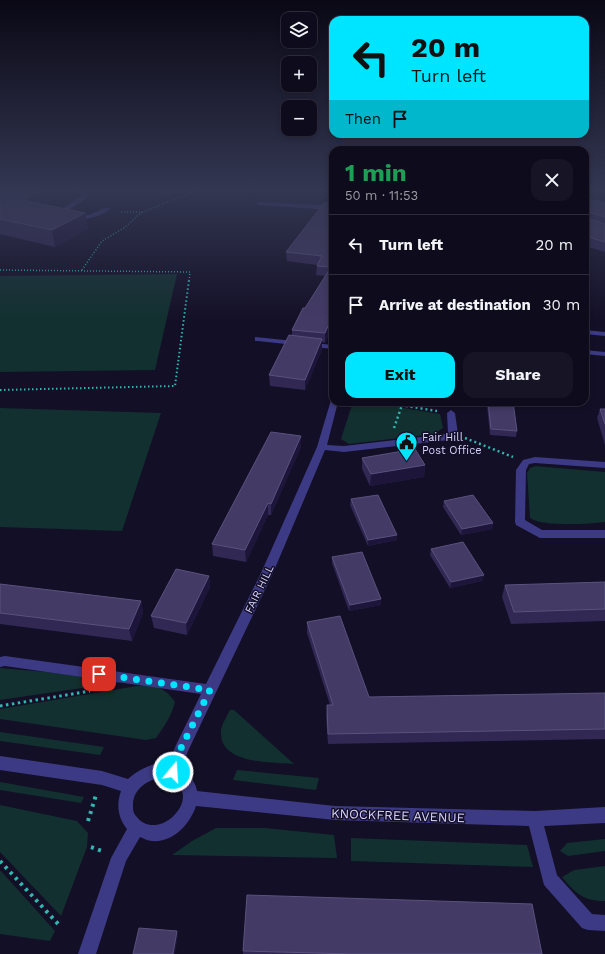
<!DOCTYPE html>
<meta charset="utf-8">
<style>
:root{--surface:#0e0b1c;--page:#171425;--text:#f1f3f6;--muted:#9b9ba3;--line:#2e2b3b;--accent:#00e5ff}
body{margin:0;font-family:"Work Sans",sans-serif;background:var(--page);color:var(--text);height:100vh;display:flex;flex-direction:column;font-size:15px;white-space:nowrap}
*{box-sizing:border-box;margin:0}
p{font-size:13px;color:var(--muted)}
.icon{flex:none;width:22px;height:22px;fill:none;stroke:currentColor;stroke-width:2;stroke-linecap:round;stroke-linejoin:round}
.map{position:relative;flex:1;overflow:hidden}
.drawer{position:absolute;left:329px;top:146px;width:260px;height:260px;display:flex;flex-direction:column;background:var(--surface);border-radius:12px;box-shadow:0 2px 6px #0003,0 0 0 1px var(--line)}
.drawer>*{flex:none}
.banner{position:absolute;left:329px;top:16px;width:260px;height:122px;border-radius:12px;box-shadow:0 2px 6px #0003,0 0 0 1px var(--line);background:#00e5ff;color:#111;overflow:hidden}
.buttons{position:absolute;left:281px;top:12px;display:grid;gap:8px}
.buttons a{display:grid;place-items:center;width:36px;height:36px;border-radius:8px;background:var(--surface);box-shadow:0 2px 6px #0003,0 0 0 1px var(--line);font-size:20px}
.pin{position:absolute;display:grid;place-items:center;width:34px;height:34px;color:#fff;margin:-17px;border-radius:8px;box-shadow:0 2px 6px #0006}
.me{position:absolute;width:44px;margin:-22px;rotate:18deg;stroke-linejoin:round;filter:drop-shadow(0 0 3px #0008)}
.turn{display:flex;align-items:center;gap:14px;height:84px;padding:0 16px;font-size:18px}
.turn .icon{width:52px;height:52px;stroke-width:2.5}
.turn b{display:block;font-size:28px;line-height:34px}
.then{display:flex;align-items:center;height:38px;padding:0 16px;background:#0003;gap:8px;font-size:15px}
.round{display:grid;place-items:center;flex:none;width:42px;height:42px;border-radius:12px;background:var(--page)}
.headline{display:flex;align-items:center;justify-content:space-between;height:68px;padding:0 16px}
h1{font-size:24px;font-weight:700;line-height:30px;color:#1e9e55}
.button{display:flex;gap:8px;margin-top:auto;padding:8px 16px}
.button a{flex:1;height:46px;border-radius:12px;background:var(--accent);color:#111;font-size:16px;font-weight:700;line-height:46px;text-align:center}
.button a+a{background:var(--page);color:var(--text)}
ul{padding:0;list-style:none}
li{display:flex;align-items:center;gap:12px;height:60px;padding:0 16px;border-top:1px solid var(--line)}
li div{flex:1}
li b{display:block;font-size:15px}
li em{font-style:normal}
.map>svg:first-child{display:block}
</style>
<div class="map">
<svg width="605" height="954" viewBox="0 0 605 954">
<rect width="100%" height="100%" fill="#130f26"/>
<g fill="#12302f">
<path d="M166,189H190L160,198L151,193Z"/>
<path d="M177,274L155,370L0,372V276Z"/>
<path d="M353,402H368L440,414L443,428L434,434L349,444L341,439Z"/>
<path d="M0,408L161,413L122,531L0,527Z"/>
<path d="M535,466L605,472V522C589,524 542,527 530,518L527,473L530,468Z"/>
<path d="M0,668L47,672L123,682L0,700Z"/>
<path d="M137,686C155,685 165,687 175,702C172,715 164,727 156,738L146,740L0,719V709Z"/>
<path d="M230,710H234L294,764C272,762 218,765 221,730C222,724 227,716 230,710Z"/>
<path d="M0,732L104,747L100,755L0,741Z"/>
<path d="M237,770L319,778L316,790L233,780Z"/>
<path d="M0,782L84,797L81,803L0,790Z"/>
<path d="M0,805L77,821L88,833L87,847L61,916L0,852Z"/>
<path d="M216,828H265L334,835L337,858L172,855L192,841Z"/>
<path d="M351,838L527,845L533,867L351,861Z"/>
<path d="M605,839V851L568,856L560,851L567,843Z"/>
<path d="M605,866V901C583,901 575,893 562,877L574,870Z"/>
<path d="M0,870L55,931L50,941L0,934Z"/>
</g>
<g fill="none" stroke-linecap="round" stroke-linejoin="round">
<g stroke="#2fb8b0" stroke-width="1.5" stroke-dasharray="1 2" stroke-linecap="butt">
<path d="M121,212H143L200,189"/>
<path d="M0,270L190,272L189,281"/>
<path d="M82,270L102,241L124,228L142,212"/>
</g>
<path stroke="#2fb8b0" stroke-width="2" stroke-dasharray="1.5 2.5" stroke-linecap="butt" d="M0,390L175,386L189,280"/>
<g stroke="#2fb8b0" stroke-width="2.5" stroke-dasharray="2 3" stroke-linecap="butt">
<path d="M381,402L437,411"/>
<path d="M394,428L402,405"/>
<path d="M465,438L513,457"/>
</g>
<path stroke="#2fb8b0" stroke-width="3" stroke-dasharray="2.5 3.5" stroke-linecap="butt" d="M0,706L90,691"/>
<g stroke="#2fb8b0" stroke-width="4" stroke-dasharray="3 4.5" stroke-linecap="butt">
<path d="M88,821L96,795"/>
<path d="M91,847L102,851"/>
<path d="M0,861L61,927"/>
</g>
<g fill="#3d3a85" fill-rule="evenodd">
<path d="M64,189H73L89,194L84,200L67,211L68,212C75,214 81,216 88,215C95,214 104,205 110,209C98,219 71,225 61,210L62,209L82,195Z"/>
<path d="M259,202L324,205L333,206V210L257,205V203Z"/>
<path d="M585,330L605,332V336L585,334Z"/>
<path d="M255,337L333,345V349L258,341H255Z"/>
<path d="M585,350L605,352V356L585,354Z"/>
<path d="M331,400H333V402H338L327,445L344,446L446,434L448,433L447,413L451,410L455,413L458,434L449,440L344,452L325,450L273,573L188,751L181,770C189,773 196,783 197,791L335,806L535,811L605,807V823L544,826L557,875L592,914L605,915V931L588,930L582,928L544,885L529,826L335,820L196,806C190,824 173,843 152,841C148,841 143,838 140,837L126,861L96,954H78L111,858L127,829C118,818 116,805 121,791L102,785L0,770V756L102,771L128,779C138,770 155,760 168,765L176,745L201,694L5,666L0,667V657L5,656L206,684L261,573L317,447ZM164,777C167,778 172,779 175,782C201,800 157,844 136,816C133,813 133,809 133,805C133,788 149,779 164,777Z"/>
<path d="M535,457L605,462V468L535,463L529,464L526,470L525,520L542,530H605V538H540L516,525L515,522L516,470L523,460Z"/>
</g>
</g>
<g fill="#312854">
<path d="M0,189H59L60,196L46,202L47,205L88,229L55,247L0,234Z"/>
<path d="M333,195V328L330,336H328L325,343L322,342V349L305,390L270,386L269,375L292,336V330L305,308L326,276L316,275L317,266V265L287,261L286,252L329,203V196Z"/>
<path d="M585,198L605,203V252L585,246Z"/>
<path d="M487,402H513L517,431L516,437L490,435L487,405Z"/>
<path d="M600,409H605V445L597,418Z"/>
<path d="M301,436V447L271,515H268L246,562L213,556L212,544Z"/>
<path d="M362,458L425,465L424,477L370,486L362,469Z"/>
<path d="M351,499L397,535V540L368,546L350,505Z"/>
<path d="M444,501L493,523L492,529L461,535L443,507Z"/>
<path d="M431,549L484,575L482,581L450,588L430,555Z"/>
<path d="M332,557L381,599V605L349,611L332,563Z"/>
<path d="M209,576L210,587L187,635L154,628L151,616Z"/>
<path d="M605,582V621L511,624L502,597L505,585Z"/>
<path d="M0,584L141,601L143,613L132,641L0,624Z"/>
<path d="M307,622L369,697L605,693V739L328,744L326,716L327,705H330L307,633Z"/>
<path d="M243,951L542,954H243Z"/>
</g>
<g fill="#1d163a">
<path d="M39,189H59L60,196L46,202L47,205L22,200Z"/>
<path d="M85,213L88,229L55,247L52,230Z"/>
<path d="M333,319V328L330,336V326Z"/>
<path d="M328,326V336L325,343V333Z"/>
<path d="M322,339V349L305,390V380Z"/>
<path d="M301,436V447L271,515V504Z"/>
<path d="M425,465L424,477L370,486L371,474Z"/>
<path d="M268,503V515L246,562L245,550Z"/>
<path d="M493,523L492,529L461,535L462,529Z"/>
<path d="M397,535V540L368,546V540Z"/>
<path d="M484,575L482,581L450,588L451,582Z"/>
<path d="M209,576L210,587L187,635L186,623Z"/>
<path d="M381,599V605L349,611L350,605Z"/>
<path d="M141,601L143,613L132,641L129,629Z"/>
<path d="M177,931L178,936L175,954H173Z"/>
</g>
<g fill="#433a66" stroke="#5a527e">
<path d="M0,189H39L44,190L22,200L85,213L52,230L0,219Z"/>
<path d="M330,195H333V197L329,196Z"/>
<path d="M585,198L605,203V217L588,212L586,213V218L605,224V242L585,236L586,232H585Z"/>
<path d="M324,203H333V319L330,326H328L325,333L292,330L303,308H305L331,267L317,266L322,256L286,252Z"/>
<path d="M289,335L322,339L305,380L269,375Z"/>
<path d="M488,402H513L517,431L491,429Z"/>
<path d="M600,409H605V424Z"/>
<path d="M271,432L301,436L271,504L268,503L245,550L212,544Z"/>
<path d="M415,449L425,465L371,474L362,458Z"/>
<path d="M378,495L397,535L368,540L351,499Z"/>
<path d="M473,495L493,523L462,529L444,501Z"/>
<path d="M463,542L484,575L451,582L431,549Z"/>
<path d="M362,552L381,599L350,605L332,557Z"/>
<path d="M176,569L209,576L186,623L151,616Z"/>
<path d="M605,582V609L514,612L505,585Z"/>
<path d="M0,584L141,601L129,629L0,613Z"/>
<path d="M340,616L369,697L605,693V729L328,734L327,705H333L307,622Z"/>
<path d="M247,895L532,904L542,954H352L243,951Z"/>
<path d="M139,928L177,931L173,954H133Z"/>
</g>
<linearGradient id="sky" x2="0" y2="1"><stop stop-color="#0a0815"/><stop offset="0.59" stop-color="#333752"/><stop offset="1" stop-color="#333752" stop-opacity="0"/></linearGradient>
<rect width="605" height="322" fill="url(#sky)"/>
<g fill="none" stroke-linecap="round" stroke-linejoin="round">
<path stroke="#00e5ff" stroke-width="7" stroke-dasharray="0 12.6" d="M99,674L210,690L180,750L173,772"/>
</g>
<defs>
<symbol id="civic-pin" viewBox="-11 -11 22 30"><path d="M0 17L-7.5 6A9.5 9.5 0 1 1 7.5 6Z" fill="#00e5ff" stroke="#130f26"/><path d="M-.6-6.5H3V-4.5H.6V-3L4-1V1h2V6H-6V1h2V-1L-.6-3ZM-1.2 2.5V6h2.4V2.5Z" fill="#111"/></symbol>
</defs>
<g fill-rule="evenodd">
<use href="#civic-pin" x="394" y="430" width="25" height="34"/>
</g>
<g text-anchor="middle" stroke-width="3" stroke-linejoin="round" paint-order="stroke">
<g font-size="11" fill="#d9d4ff" stroke="#130f26" text-anchor="start">
<text x="422" y="441">Fair Hill<tspan x="422" dy="13">Post Office</tspan></text>
</g>
<g font-size="11" fill="#d9d4ff" stroke="#130f26">
<text transform="translate(259 589) rotate(-64)" y="4">FAIR HILL</text>
</g>
<g font-size="13" fill="#d9d4ff" stroke="#130f26">
<text transform="translate(398 815) rotate(2)" y="5">KNOCKFREE AVENUE</text>
</g>
</g>
</svg>
<div class="buttons">
<a><svg class="icon" aria-label="layers" viewBox="0 0 24 24"><path d="M12 4l9 5-9 5-9-5zM3 14l9 5 9-5"/></svg></a>
<a>+</a>
<a>−</a>
</div>
<div class="pin" style="left:99px;top:674px;background:#d93025"><svg class="icon" aria-label="arrive" viewBox="0 0 24 24"><path d="M6 21V4h12l-3 4 3 4H6"/></svg></div>
<svg class="me" style="left:173px;top:772px" viewBox="-20 -20 40 40"><circle r="17" fill="#00e5ff" stroke="#fff" stroke-width="3"/><path d="M0-11L8 9 0 5-8 9z" fill="#fff"/></svg>
<div class="banner">
<div class="turn"><svg class="icon" aria-label="left" viewBox="0 0 24 24"><path d="M17 20v-9H6M10 6l-5 5 5 5"/></svg><div><b>20 m</b>Turn left</div></div>
<div class="then">Then<svg class="icon" aria-label="arrive" viewBox="0 0 24 24"><path d="M6 21V4h12l-3 4 3 4H6"/></svg></div>
</div>
<section class="drawer">
<div class="headline"><div><h1>1 min</h1><p>50 m · 11:53</p></div><a class="round"><svg class="icon" aria-label="close" viewBox="0 0 24 24"><path d="M6 6l12 12M18 6L6 18"/></svg></a></div>
<ul>
<li><svg class="icon" aria-label="left" viewBox="0 0 24 24"><path d="M17 20v-9H6M10 6l-5 5 5 5"/></svg><div><b>Turn left</b></div><em>20 m</em></li>
<li><svg class="icon" aria-label="arrive" viewBox="0 0 24 24"><path d="M6 21V4h12l-3 4 3 4H6"/></svg><div><b>Arrive at destination</b></div><em>30 m</em></li>
</ul>
<div class="button"><a>Exit</a><a>Share</a></div>
</section>
</div>
